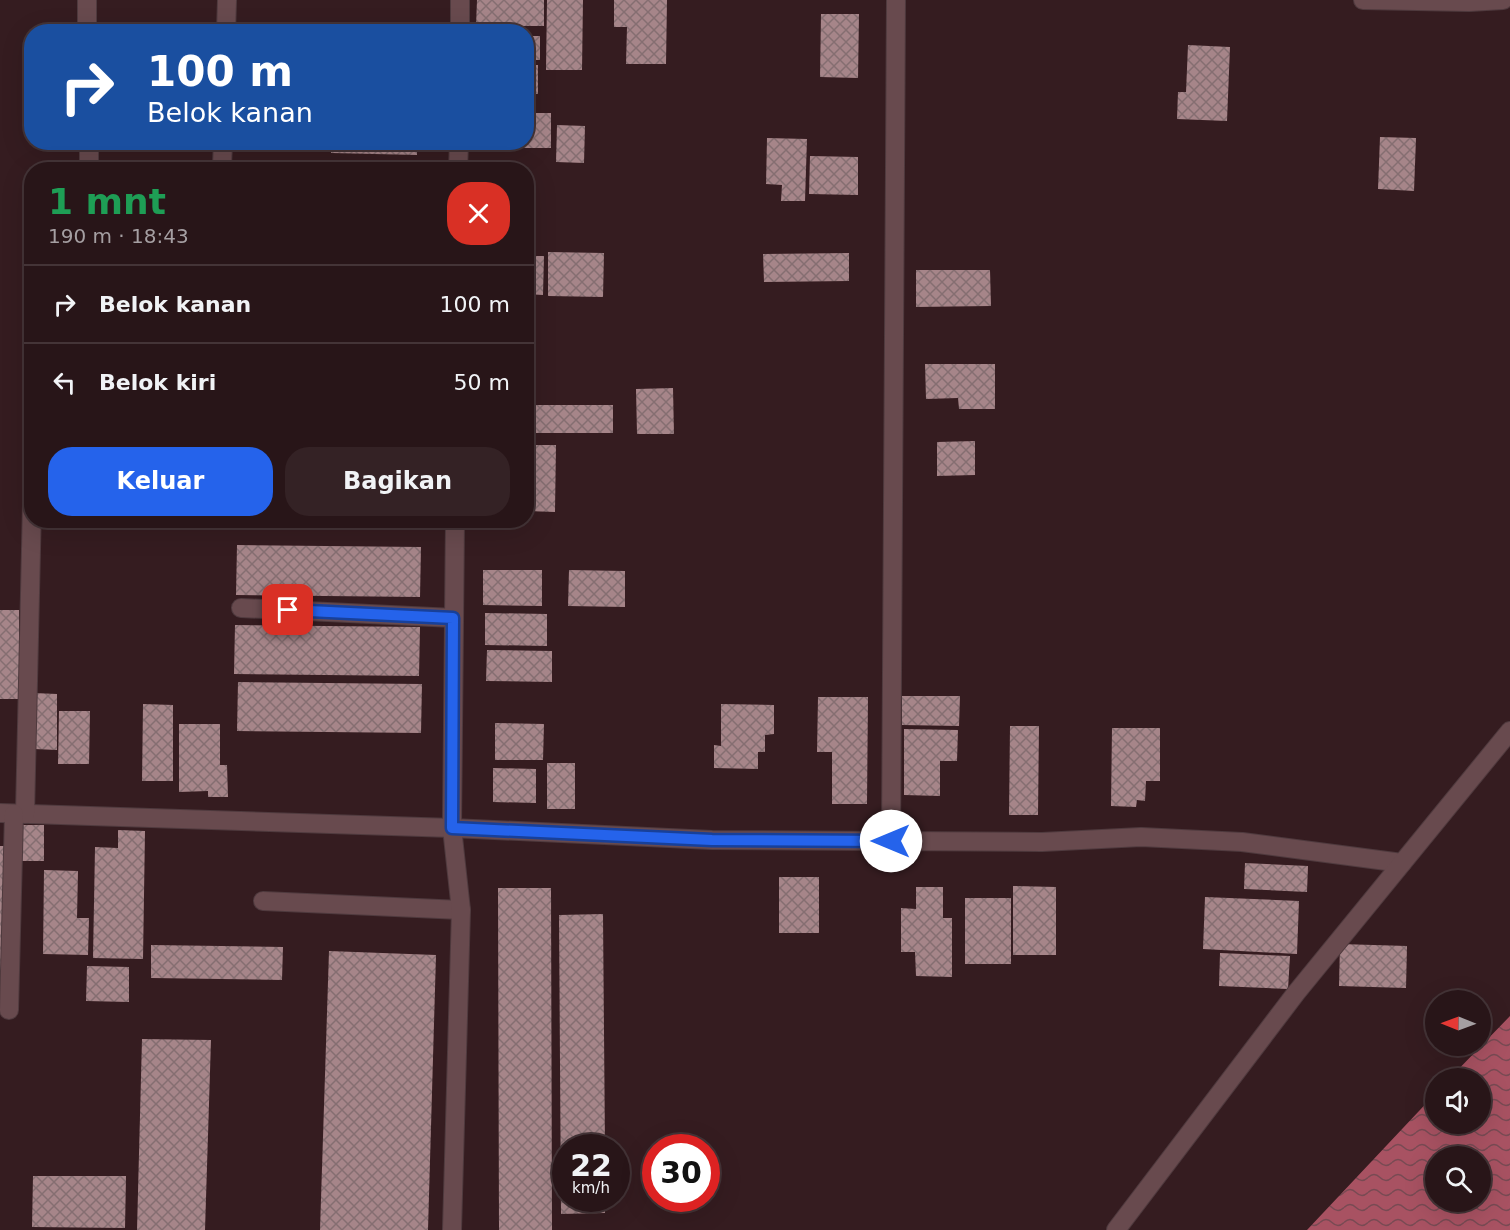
<!DOCTYPE html>
<html lang="id">
<meta charset="utf-8">
<style>
:root{--surface:#281518;--page:#342225;--text:#f1f3f6;--muted:#a59fa2;--line:#443437;--accent:#2563eb}
body{margin:0;font-family:"DejaVu Sans",sans-serif;background:var(--page);color:var(--text);height:100vh;display:flex;flex-direction:column;font-size:22px;white-space:nowrap}
*{box-sizing:border-box;margin:0}
p{font-size:20px;color:var(--muted)}
.icon{flex:none;width:33px;height:33px;fill:none;stroke:currentColor;stroke-width:2;stroke-linecap:round;stroke-linejoin:round}
.map{position:relative;flex:1;overflow:hidden}
.drawer{position:absolute;left:24px;top:162px;width:510px;height:366px;display:flex;flex-direction:column;background:var(--surface);border-radius:24px;box-shadow:0 6px 24px #0002,0 0 0 2px var(--line)}
.drawer>*{flex:none}
.guide{position:absolute;left:24px;top:24px;width:510px;height:126px;border-radius:24px;box-shadow:0 6px 24px #0002,0 0 0 2px var(--line);background:#1a4fa0;color:#fff;overflow:hidden}
.needle{width:39px;rotate:271deg}
.tools{position:absolute;left:1425px;top:990px;display:grid;gap:12px}
.tools a{display:grid;place-items:center;width:66px;height:66px;border-radius:50%;background:var(--surface);box-shadow:0 6px 24px #0002,0 0 0 2px var(--line);font-size:30px}
.speed{position:absolute;left:552px;top:1134px;display:flex;gap:12px;font-size:30px;font-weight:700;text-align:center}
.speed>*{display:grid;place-content:center;width:78px;height:78px;border-radius:50%;background:var(--surface);box-shadow:0 6px 24px #0002,0 0 0 2px var(--line);line-height:1}
.speed small{font-size:15px;font-weight:400}
.speed .limit{border:9px solid #d22;background:#fff;color:#111}
.pin{position:absolute;display:grid;place-items:center;width:51px;height:51px;color:#fff;margin:-26px;border-radius:12px;box-shadow:0 3px 9px #0006}
.me{position:absolute;width:66px;margin:-33px;rotate:270deg;stroke-linejoin:round;filter:drop-shadow(0 0 4px #0008)}
.turn{display:flex;align-items:center;gap:21px;height:126px;padding:0 24px;font-size:27px}
.turn .icon{width:78px;height:78px;stroke-width:2.5}
.turn b{display:block;font-size:42px;line-height:51px}
.round{display:grid;place-items:center;flex:none;width:63px;height:63px;border-radius:24px;background:var(--page)}
.summary{display:flex;align-items:center;justify-content:space-between;height:102px;padding:0 24px}
h1{font-size:36px;font-weight:700;line-height:45px;color:#1e9e55}
.action{display:flex;gap:12px;margin-top:auto;padding:12px 24px}
.action a{flex:1;height:69px;border-radius:24px;background:var(--accent);color:#fff;font-size:24px;font-weight:700;line-height:69px;text-align:center}
.action a+a{background:var(--page);color:var(--text)}
ul{padding:0;list-style:none}
li{display:flex;align-items:center;gap:18px;height:78px;padding:0 24px;border-top:2px solid var(--line)}
li div{flex:1}
li b{display:block;font-size:22px}
li em{font-style:normal}
.map>svg:first-child{display:block}
</style>
<div class="map">
<svg width="1510" height="1230" viewBox="0 0 1510 1230">
<defs>
<pattern id="water-waves" width="16" height="10" patternUnits="userSpaceOnUse" patternTransform="scale(1.5)"><rect width="16" height="10" fill="#a85262"/><path d="M0 5q4-4 8 0t8 0" fill="none" stroke="#784a53"/></pattern>
<pattern id="building-cross-hatch" width="8" height="8" patternUnits="userSpaceOnUse" patternTransform="scale(1.5)"><rect width="8" height="8" fill="#a68589"/><path d="M0 0l8 8M0 8l8-8" fill="none" stroke="#856e71"/></pattern>
</defs>
<rect width="100%" height="100%" fill="#351c20"/>
<path fill="url(#water-waves)" fill-rule="evenodd" d="M1510,1016V1230H1307L1435,1094L1436,1124H1480V1078H1450ZM1436,1156H1480V1202H1436Z"/>
<g fill="url(#building-cross-hatch)">
<path d="M477,0H544V26H476Z"/>
<path d="M547,0H583L582,70H546Z"/>
<path d="M614,0H667L666,64H626L627,27H614Z"/>
<path d="M821,14H859L858,78L820,77Z"/>
<rect x="526" y="36" width="14" height="24"/>
<path d="M1188,45L1230,47L1227,121L1177,119L1178,92H1186Z"/>
<rect x="526" y="65" width="12" height="29"/>
<path d="M526,113H551V148H500V142H526Z"/>
<path d="M557,125L585,126L584,163L556,162Z"/>
<path d="M1380,137L1416,138L1414,191L1378,189Z"/>
<path d="M767,138L807,139L805,201H781L782,185L766,184Z"/>
<path d="M331,142H417V155L331,153Z"/>
<path d="M810,156L858,157V195L809,194Z"/>
<path d="M548,252L604,253L603,297L548,296Z"/>
<path d="M849,253V281L764,282L763,254Z"/>
<path d="M526,256H544L543,295L526,294Z"/>
<path d="M916,270H990L991,306L916,307Z"/>
<path d="M925,364H995V409H959L958,398L926,399Z"/>
<path d="M673,388L674,434H637L636,389Z"/>
<rect x="528" y="405" width="85" height="28"/>
<path d="M975,441V475L937,476V442Z"/>
<path d="M526,445H556L555,512L526,511Z"/>
<path d="M237,545L421,547L420,597L236,595Z"/>
<path d="M483,570H542V606L483,605Z"/>
<path d="M569,570L625,571V607L568,606Z"/>
<rect x="0" y="610" width="19" height="89"/>
<path d="M485,613L547,614V646L485,645Z"/>
<path d="M235,625L420,627L419,676L234,674Z"/>
<path d="M487,650L552,651V682L486,681Z"/>
<path d="M238,682L422,684L421,733L237,731Z"/>
<path d="M34,693L57,694V750L34,749Z"/>
<path d="M902,696H960L959,726L902,725Z"/>
<path d="M818,697H868L867,804H832V752H817Z"/>
<path d="M143,704L173,705V781H142Z"/>
<path d="M721,704L774,705V734L765,735V752H758V769L714,768V745L721,746Z"/>
<path d="M59,711H90L89,764H58Z"/>
<path d="M495,723L544,724L543,760H495Z"/>
<path d="M179,724H220V765H227L228,797H208V791L179,792Z"/>
<path d="M1010,726H1039L1038,815H1009Z"/>
<path d="M1112,728H1160V781H1146L1145,801L1137,800L1136,807L1111,806Z"/>
<path d="M904,729L958,730L957,761H940V796L904,795Z"/>
<rect x="547" y="763" width="28" height="46"/>
<path d="M493,768L536,769V803L493,802Z"/>
<path d="M23,825H44V861H22Z"/>
<path d="M118,830L145,831L143,959L93,958L95,847L118,848Z"/>
<path d="M0,846H8L6,975H0Z"/>
<path d="M1245,863L1308,866L1307,892L1244,889Z"/>
<path d="M44,870L78,871L77,918H89L88,955L43,954Z"/>
<rect x="779" y="877" width="40" height="56"/>
<path d="M1013,886L1056,887V955H1013Z"/>
<path d="M916,887H943V918H952V977L916,976L915,952H901V908L916,909Z"/>
<path d="M498,888H551L552,1230H499Z"/>
<path d="M1205,897L1299,901L1297,954L1203,949Z"/>
<rect x="965" y="898" width="46" height="66"/>
<path d="M603,914L605,1148H566V1198H605V1213L561,1214L559,915Z"/>
<path d="M1340,944L1407,946L1406,988L1339,986Z"/>
<path d="M151,945L283,947L282,980L151,978Z"/>
<path d="M329,951L436,955L428,1230H320Z"/>
<path d="M1220,953L1290,956L1288,989L1219,986Z"/>
<path d="M87,966L129,967V1002L86,1001Z"/>
<path d="M142,1039L211,1040L205,1230H137Z"/>
<path d="M33,1176H126L125,1228L32,1227Z"/>
</g>
<g fill="none" stroke-linecap="round" stroke-linejoin="round">
<defs>
<g id="minor">
<path d="M87,0V32"/>
<path d="M1363,0L1469,2L1503,0"/>
<path d="M226,32L227,0"/>
<path d="M460,32V0"/>
<path d="M89,142V170"/>
<path d="M222,166L223,142"/>
<path d="M458,170L459,142"/>
<path d="M241,608L454,618"/>
<path d="M0,813L452,828L712,840L1042,842L1141,837L1242,842L1402,863"/>
<path d="M25,814L32,505"/>
<path d="M891,841L896,0"/>
<path d="M263,901L461,910"/>
<path d="M9,1010L14,814"/>
<path d="M452,1230L461,910L452,828L455,520"/>
<path d="M1116,1230L1296,993L1510,731"/>
</g>
</defs>
<use href="#minor" stroke="#4f3a3e" stroke-width="20"/>
<use href="#minor" stroke="#684a4e" stroke-width="18"/>
</g>
<g fill="none" stroke-linecap="round" stroke-linejoin="round">
<defs>
<path id="route" d="M288,610L453,618L452,828L712,840L891,841"/>
</defs>
<use href="#route" stroke="#184099" stroke-width="15"/>
<use href="#route" stroke="#2563eb" stroke-width="10"/>
</g>
</svg>
<div class="tools">
<a><svg class="needle" viewBox="-14 -14 28 28"><path d="M0-13l5 13h-10z" fill="#e53935"/><path d="M0 13l5-13h-10z" fill="#a59fa2"/></svg></a>
<a><svg class="icon" aria-label="sound" viewBox="0 0 24 24"><path d="M4 9h4l5-4v14l-5-4H4zM17 9q2 3 0 6"/></svg></a>
<a><svg class="icon" aria-label="search" viewBox="0 0 24 24"><circle cx="10" cy="10" r="6"/><path d="M15 15l6 6"/></svg></a>
</div>
<div class="speed"><div>22<small>km/h</small></div><div class="limit">30</div></div>
<div class="pin" style="left:288px;top:610px;background:#d93025"><svg class="icon" aria-label="arrive" viewBox="0 0 24 24"><path d="M6 21V4h12l-3 4 3 4H6"/></svg></div>
<svg class="me" style="left:891px;top:841px" viewBox="-20 -20 40 40"><circle r="19" fill="#fff"/><path d="M0-13L10 11 0 6-10 11z" fill="#2563eb"/></svg>
<div class="guide">
<div class="turn"><svg class="icon" aria-label="right" viewBox="0 0 24 24"><path d="M7 20v-9h11M14 6l5 5-5 5"/></svg><div><b>100 m</b>Belok kanan</div></div>
</div>
<section class="drawer">
<div class="summary"><div><h1>1 mnt</h1><p>190 m · 18:43</p></div><a class="round" style="background:#d93025;color:#fff"><svg class="icon" aria-label="close" viewBox="0 0 24 24"><path d="M6 6l12 12M18 6L6 18"/></svg></a></div>
<ul>
<li><svg class="icon" aria-label="right" viewBox="0 0 24 24"><path d="M7 20v-9h11M14 6l5 5-5 5"/></svg><div><b>Belok kanan</b></div><em>100 m</em></li>
<li><svg class="icon" aria-label="left" viewBox="0 0 24 24"><path d="M17 20v-9H6M10 6l-5 5 5 5"/></svg><div><b>Belok kiri</b></div><em>50 m</em></li>
</ul>
<div class="action"><a>Keluar</a><a>Bagikan</a></div>
</section>
</div>
